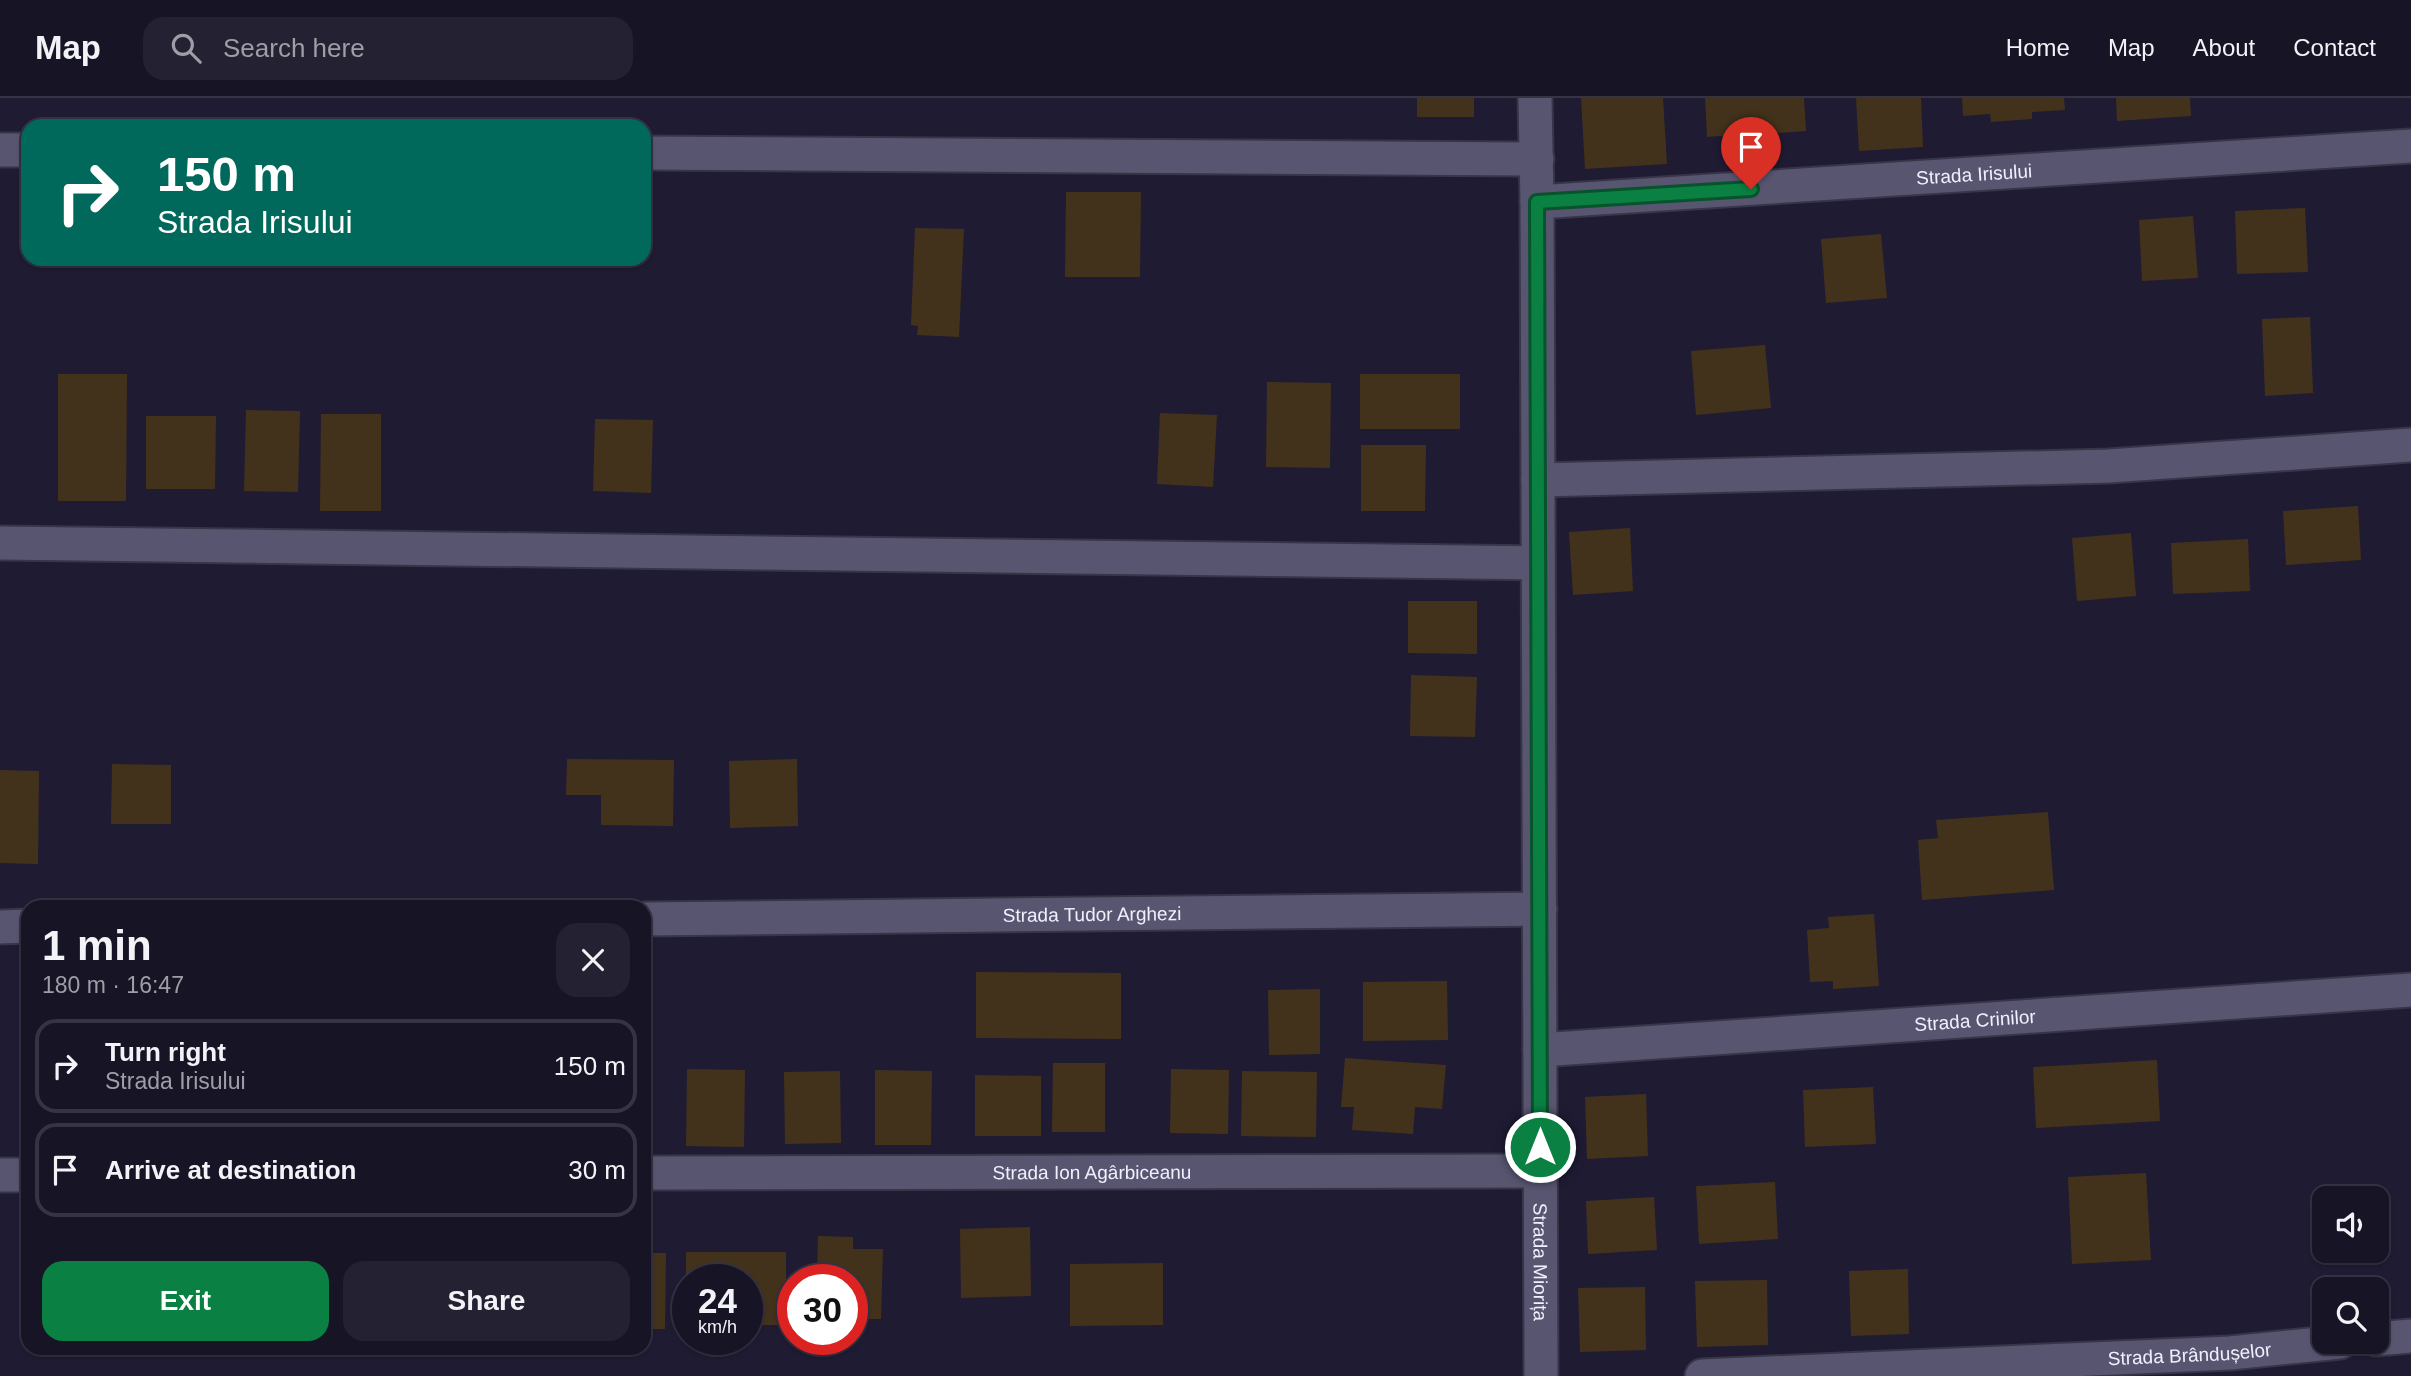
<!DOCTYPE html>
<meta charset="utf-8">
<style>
:root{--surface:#171426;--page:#242132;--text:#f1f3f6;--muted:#9e9ea7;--line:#363343;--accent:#0b8043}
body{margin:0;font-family:Arial,sans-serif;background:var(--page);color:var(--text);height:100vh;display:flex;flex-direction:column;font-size:26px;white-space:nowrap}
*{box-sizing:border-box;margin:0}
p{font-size:23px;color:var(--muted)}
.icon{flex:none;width:38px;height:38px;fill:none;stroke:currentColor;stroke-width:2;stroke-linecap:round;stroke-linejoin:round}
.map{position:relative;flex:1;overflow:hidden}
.drawer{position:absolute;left:21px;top:802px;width:630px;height:455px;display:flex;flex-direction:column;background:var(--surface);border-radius:21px;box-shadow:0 2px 5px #0004,0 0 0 2px var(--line)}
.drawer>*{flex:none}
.hud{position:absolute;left:21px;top:21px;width:630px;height:147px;border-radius:21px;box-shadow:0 2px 5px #0004,0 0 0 2px var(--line);background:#00695c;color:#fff;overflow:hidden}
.controls{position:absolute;left:2312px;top:1088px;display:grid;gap:14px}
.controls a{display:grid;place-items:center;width:77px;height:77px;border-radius:14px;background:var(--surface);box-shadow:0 2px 5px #0004,0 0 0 2px var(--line);font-size:35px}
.speed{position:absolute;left:672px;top:1166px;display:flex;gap:14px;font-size:35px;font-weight:700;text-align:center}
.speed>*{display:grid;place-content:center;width:91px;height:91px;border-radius:50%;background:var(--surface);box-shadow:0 2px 5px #0004,0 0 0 2px var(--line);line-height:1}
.speed small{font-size:18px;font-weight:400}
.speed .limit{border:10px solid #d22;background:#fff;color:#111}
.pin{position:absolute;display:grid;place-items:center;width:60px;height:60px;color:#fff;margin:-72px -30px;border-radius:50% 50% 50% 0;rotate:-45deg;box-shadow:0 0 7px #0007}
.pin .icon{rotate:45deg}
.me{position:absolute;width:77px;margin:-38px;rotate:0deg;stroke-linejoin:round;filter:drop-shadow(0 0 5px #0008)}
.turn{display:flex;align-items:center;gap:24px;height:147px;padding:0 21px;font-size:32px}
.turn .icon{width:91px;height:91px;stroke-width:2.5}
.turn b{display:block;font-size:49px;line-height:60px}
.round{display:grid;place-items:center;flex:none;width:74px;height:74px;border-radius:21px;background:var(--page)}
.head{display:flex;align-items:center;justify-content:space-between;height:119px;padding:0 21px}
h1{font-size:42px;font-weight:700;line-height:52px}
.primary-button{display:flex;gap:14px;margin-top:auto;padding:14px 21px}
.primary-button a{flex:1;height:80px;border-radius:21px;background:var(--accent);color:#fff;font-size:28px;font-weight:700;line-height:80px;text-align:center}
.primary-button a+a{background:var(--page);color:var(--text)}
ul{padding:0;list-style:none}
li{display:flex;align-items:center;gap:21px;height:94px;margin:0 14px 10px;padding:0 7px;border:4px solid var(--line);border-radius:21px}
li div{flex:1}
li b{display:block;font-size:26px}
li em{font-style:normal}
header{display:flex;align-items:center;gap:42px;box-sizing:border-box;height:98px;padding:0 35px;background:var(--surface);border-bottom:2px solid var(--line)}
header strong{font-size:33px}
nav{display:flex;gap:38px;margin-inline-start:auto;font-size:24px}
.search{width:490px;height:63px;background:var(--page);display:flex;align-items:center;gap:18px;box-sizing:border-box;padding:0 24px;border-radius:21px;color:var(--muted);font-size:26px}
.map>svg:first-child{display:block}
</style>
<header>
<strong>Map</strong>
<div class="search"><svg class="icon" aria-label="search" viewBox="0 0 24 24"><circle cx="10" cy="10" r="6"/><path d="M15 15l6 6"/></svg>Search here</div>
<nav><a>Home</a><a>Map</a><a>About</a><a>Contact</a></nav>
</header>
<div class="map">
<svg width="2411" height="1278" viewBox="0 0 2411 1278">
<rect width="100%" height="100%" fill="#1f1b33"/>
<g fill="#43321b">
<rect x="1417" y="0" width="57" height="19"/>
<path d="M1581,0H1663L1667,66L1585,71Z"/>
<path d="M1705,0H1804L1806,33L1777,35V43L1735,45V37L1707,39Z"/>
<path d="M1856,0H1921L1923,49L1859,53Z"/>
<path d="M1962,0H2064L2065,12L2032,14V21L1991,24L1990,16L1963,18Z"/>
<path d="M2116,0H2190L2191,18L2117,23Z"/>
<path d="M1066,94H1141L1140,179H1065Z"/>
<path d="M2305,110L2308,174L2237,176L2235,113Z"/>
<path d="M2193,118L2198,180L2142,183L2139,122Z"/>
<path d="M915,130L964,131L959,239L917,237L918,228L911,227Z"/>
<path d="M1881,136L1887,200L1826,205L1821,141Z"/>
<path d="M2310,219L2313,295L2265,298L2262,221Z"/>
<path d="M1765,247L1771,310L1696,317L1691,253Z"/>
<path d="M58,276H127L126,403H58Z"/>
<rect x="1360" y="276" width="100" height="55"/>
<path d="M1267,284L1331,285L1330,370L1266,369Z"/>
<path d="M246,312L300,313L298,394L244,393Z"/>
<path d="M1160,315L1217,317L1213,389L1157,386Z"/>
<path d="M321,316H381V413H320Z"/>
<path d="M146,318H216L215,391H146Z"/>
<path d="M595,321L653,322L651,395L593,393Z"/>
<path d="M1361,347H1426L1425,413H1361Z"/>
<path d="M2358,408L2361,462L2286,467L2283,413Z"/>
<path d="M1630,430L1633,493L1573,497L1569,434Z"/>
<path d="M2131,435L2136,498L2077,503L2072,440Z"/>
<path d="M2248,441L2250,493L2173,496L2171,445Z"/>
<path d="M1408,503H1477V556L1408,555Z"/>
<path d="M1411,577L1477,579L1475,639L1410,638Z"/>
<path d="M567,661L674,662L673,728L601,727V697H566Z"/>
<path d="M797,661L798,728L730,730L729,663Z"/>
<path d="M112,666L171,667V726H111Z"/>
<path d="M0,672L39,673L38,766L0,765Z"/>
<path d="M2048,714L2054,792L1922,802L1918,742L1938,740L1936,722Z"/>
<path d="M1874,816L1879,888L1833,891V883L1810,884L1807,832L1829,830L1828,819Z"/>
<path d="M976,874L1121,875V941L976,940Z"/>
<path d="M1447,883L1448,942L1363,943V884Z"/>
<path d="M1320,891V956L1269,957L1268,892Z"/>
<path d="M1345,960L1446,967L1442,1011L1415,1009L1413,1036L1352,1032L1354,1009H1341Z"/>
<path d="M2157,962L2160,1023L2036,1030L2033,969Z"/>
<path d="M1053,965H1105V1034H1052Z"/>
<path d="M687,971L745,972L744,1049L686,1048Z"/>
<path d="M1171,971L1229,972L1228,1036L1170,1035Z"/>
<path d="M875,972L932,973L931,1047H875Z"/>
<path d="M840,973L841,1045L785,1046L784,974Z"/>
<path d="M1242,973L1317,974L1316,1039L1241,1038Z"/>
<path d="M644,974H652L653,1031L644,1032Z"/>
<path d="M975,977L1041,978V1038H975Z"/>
<path d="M1873,989L1876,1046L1805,1049L1803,992Z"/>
<path d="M1646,996L1648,1058L1587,1061L1585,999Z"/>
<path d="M2146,1075L2151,1162L2072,1166L2068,1079Z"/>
<path d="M1775,1084L1778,1141L1699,1146L1696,1088Z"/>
<path d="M1654,1099L1657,1152L1588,1156L1586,1103Z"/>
<path d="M1030,1129L1031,1198L961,1200L960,1131Z"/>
<path d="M818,1138L853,1139V1151H883L881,1221H852V1181H817Z"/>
<path d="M686,1154H786V1227H747V1181H686Z"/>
<path d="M644,1155H666L665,1231H644Z"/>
<path d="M1163,1165V1227L1070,1228V1166Z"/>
<path d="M1908,1171L1909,1236L1851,1238L1849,1173Z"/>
<path d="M1767,1182L1768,1247L1697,1249L1695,1183Z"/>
<path d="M1645,1189L1646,1252L1580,1254L1578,1190Z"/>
</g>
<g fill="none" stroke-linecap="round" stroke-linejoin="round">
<defs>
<g id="minor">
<path id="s1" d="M1535,0L1537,104L1541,1278"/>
<path d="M0,52H28"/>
<path d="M644,55L1537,61"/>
<path id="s2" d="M1537,104L2411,48"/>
<path d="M1538,382L2109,368L2411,347"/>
<path d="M0,445L1538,465"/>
<path id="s3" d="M644,821L1540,811"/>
<path d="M0,829L28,828"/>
<path id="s4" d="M1540,952L2411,892"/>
<path id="s5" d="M644,1075L1540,1073"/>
<path d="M0,1077H28"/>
<path d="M2376,1241L2411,1238"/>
<path id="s6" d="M1702,1278L2230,1255L2340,1244"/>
</g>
</defs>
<use href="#minor" stroke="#373547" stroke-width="37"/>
<use href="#minor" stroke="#585571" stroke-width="33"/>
</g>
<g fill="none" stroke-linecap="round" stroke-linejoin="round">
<defs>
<path id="route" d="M1540,1049L1537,104L1751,91"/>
</defs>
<use href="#route" stroke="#07532c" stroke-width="18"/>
<use href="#route" stroke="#0b8043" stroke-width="12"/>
</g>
<g text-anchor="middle" stroke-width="7" stroke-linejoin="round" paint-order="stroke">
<g font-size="19" fill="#f1effd" stroke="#1f1b33">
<text dy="7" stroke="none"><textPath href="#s2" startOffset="438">Strada Irisului</textPath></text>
<text dy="7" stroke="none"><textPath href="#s3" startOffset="448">Strada Tudor Arghezi</textPath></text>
<text dy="7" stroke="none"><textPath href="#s4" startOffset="436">Strada Crinilor</textPath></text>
<text dy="7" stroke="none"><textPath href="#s5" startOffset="448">Strada Ion Agârbiceanu</textPath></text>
<text dy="7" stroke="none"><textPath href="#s1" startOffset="1164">Strada Miorița</textPath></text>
<text dy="7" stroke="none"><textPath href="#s6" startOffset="488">Strada Brândușelor</textPath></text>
</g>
</g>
</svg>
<div class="controls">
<a><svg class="icon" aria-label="sound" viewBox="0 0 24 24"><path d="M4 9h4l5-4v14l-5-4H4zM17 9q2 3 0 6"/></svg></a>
<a><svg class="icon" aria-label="search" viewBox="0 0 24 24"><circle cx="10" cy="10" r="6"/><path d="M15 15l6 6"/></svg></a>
</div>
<div class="speed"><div>24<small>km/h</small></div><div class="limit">30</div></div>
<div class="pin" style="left:1751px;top:91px;background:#d93025"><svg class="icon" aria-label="arrive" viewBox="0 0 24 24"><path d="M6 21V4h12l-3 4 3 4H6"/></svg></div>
<svg class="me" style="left:1540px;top:1049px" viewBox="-20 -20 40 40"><circle r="17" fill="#0b8043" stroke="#fff" stroke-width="3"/><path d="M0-11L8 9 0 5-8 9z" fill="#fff"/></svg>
<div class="hud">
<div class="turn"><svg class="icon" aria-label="right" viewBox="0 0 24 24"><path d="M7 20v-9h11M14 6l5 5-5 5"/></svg><div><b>150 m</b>Strada Irisului</div></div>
</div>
<section class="drawer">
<div class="head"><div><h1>1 min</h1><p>180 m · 16:47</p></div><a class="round"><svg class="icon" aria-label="close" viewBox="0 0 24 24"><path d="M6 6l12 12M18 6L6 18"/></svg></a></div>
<ul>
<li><svg class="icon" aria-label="right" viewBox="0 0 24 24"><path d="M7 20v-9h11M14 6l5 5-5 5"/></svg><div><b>Turn right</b><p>Strada Irisului</p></div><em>150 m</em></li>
<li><svg class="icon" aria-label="arrive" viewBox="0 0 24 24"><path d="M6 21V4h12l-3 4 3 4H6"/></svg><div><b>Arrive at destination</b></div><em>30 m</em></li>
</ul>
<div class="primary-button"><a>Exit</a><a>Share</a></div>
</section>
</div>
